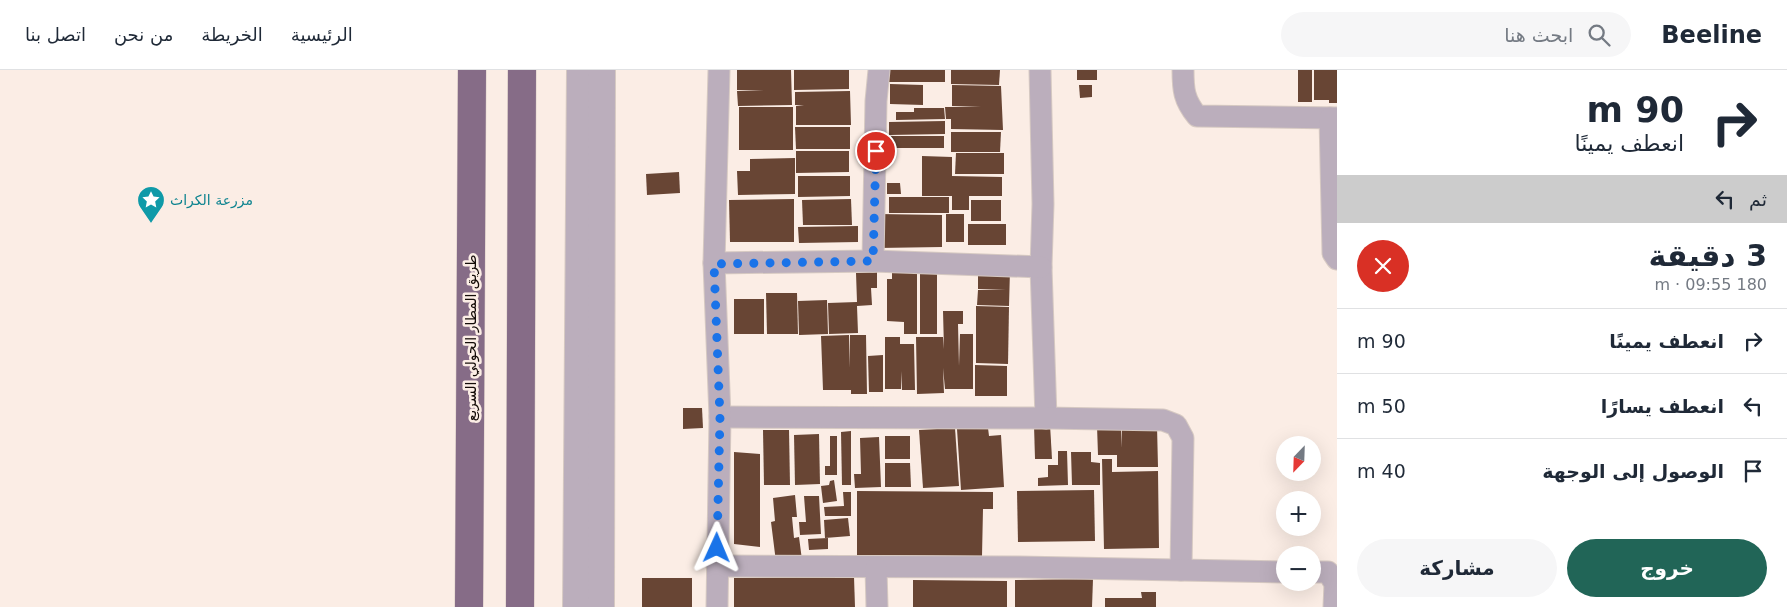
<!DOCTYPE html>
<html lang="ar">
<meta charset="utf-8">
<style>
:root{--surface:#fff;--page:#f6f6f7;--text:#1f2937;--muted:#747a83;--line:#e0e1e3;--accent:#216557}
body{margin:0;font-family:"DejaVu Sans",Vazirmatn,sans-serif;background:var(--page);color:var(--text);direction:rtl;height:100vh;display:flex;flex-direction:column;font-size:19px;white-space:nowrap}
*{box-sizing:border-box;margin:0}
p{font-size:16px;color:var(--muted)}
.icon{flex:none;width:28px;height:28px;fill:none;stroke:currentColor;stroke-width:2;stroke-linecap:round;stroke-linejoin:round}
.map{position:relative;flex:1;overflow:hidden;direction:ltr}
.drawer{display:flex;flex-direction:column;background:var(--surface);width:450px}
.drawer>*{flex:none}
.guide{background:#fff;color:var(--text);overflow:hidden}
.needle{width:32px;rotate:203deg}
.fabs{position:absolute;left:1276px;top:366px;display:grid;gap:10px}
.fabs a{display:grid;place-items:center;width:45px;height:45px;border-radius:50%;background:var(--surface);box-shadow:0 5px 20px #0002;font-size:25px}
.pin{position:absolute;display:grid;place-items:center;width:42px;height:42px;color:#fff;margin:-21px;border:2px solid #fff;border-radius:50%;box-shadow:0 1px 5px #0007}
.me{position:absolute;width:55px;margin:-28px;rotate:1deg;stroke-linejoin:round;filter:drop-shadow(0 0 4px #0008)}
.turn{display:flex;align-items:center;gap:18px;height:105px;padding:0 20px;font-size:22px}
.turn .icon{width:65px;height:65px;stroke-width:2.5}
.turn b{display:block;font-size:35px;line-height:42px}
.then{display:flex;align-items:center;height:48px;padding:0 20px;background:#0003;gap:10px;font-size:19px}
.round{display:grid;place-items:center;flex:none;width:52px;height:52px;border-radius:26px;background:var(--page)}
.overview{display:flex;align-items:center;justify-content:space-between;height:85px;padding:0 20px}
h1{font-size:30px;font-weight:600;line-height:38px}
.button{display:flex;gap:10px;margin-top:auto;padding:10px 20px}
.button a{flex:1;height:58px;border-radius:30px;background:var(--accent);color:#fff;font-size:20px;font-weight:600;line-height:58px;text-align:center}
.button a+a{background:var(--page);color:var(--text)}
ul{padding:0;list-style:none}
li{display:flex;align-items:center;gap:15px;height:65px;padding:0 20px;border-top:1px solid var(--line)}
li div{flex:1}
li b{display:block;font-size:19px}
li em{font-style:normal}
header{display:flex;align-items:center;gap:30px;box-sizing:border-box;height:70px;padding:0 25px;background:var(--surface);border-bottom:1px solid var(--line)}
header strong{font-size:24px}
nav{display:flex;gap:28px;margin-inline-start:auto;font-size:18px}
.search{width:350px;height:45px;background:var(--page);display:flex;align-items:center;gap:12px;box-sizing:border-box;padding:0 18px;border-radius:28px;color:var(--muted);font-size:19px}
main{display:flex;flex:1;min-height:0}
.map>svg:first-child{display:block}
</style>
<header>
<strong>Beeline</strong>
<div class="search"><svg class="icon" aria-label="search" viewBox="0 0 24 24"><circle cx="10" cy="10" r="6"/><path d="M15 15l6 6"/></svg>ابحث هنا</div>
<nav><a>الرئيسية</a><a>الخريطة</a><a>من نحن</a><a>اتصل بنا</a></nav>
</header>
<main>
<section class="drawer">
<div class="guide">
<div class="turn"><svg class="icon" aria-label="right" viewBox="0 0 24 24"><path d="M7 20v-9h11M14 6l5 5-5 5"/></svg><div><b>90 m</b>انعطف يمينًا</div></div>
<div class="then">ثم<svg class="icon" aria-label="left" viewBox="0 0 24 24"><path d="M17 20v-9H6M10 6l-5 5 5 5"/></svg></div>
</div>
<div class="overview"><div><h1>3 دقيقة</h1><p>180 m · 09:55</p></div><a class="round" style="background:#d93025;color:#fff"><svg class="icon" aria-label="close" viewBox="0 0 24 24"><path d="M6 6l12 12M18 6L6 18"/></svg></a></div>
<ul>
<li><svg class="icon" aria-label="right" viewBox="0 0 24 24"><path d="M7 20v-9h11M14 6l5 5-5 5"/></svg><div><b>انعطف يمينًا</b></div><em>90 m</em></li>
<li><svg class="icon" aria-label="left" viewBox="0 0 24 24"><path d="M17 20v-9H6M10 6l-5 5 5 5"/></svg><div><b>انعطف يسارًا</b></div><em>50 m</em></li>
<li><svg class="icon" aria-label="arrive" viewBox="0 0 24 24"><path d="M6 21V4h12l-3 4 3 4H6"/></svg><div><b>الوصول إلى الوجهة</b></div><em>40 m</em></li>
</ul>
<div class="button"><a>خروج</a><a>مشاركة</a></div>
</section>
<div class="map">
<svg width="1337" height="537" viewBox="0 0 1337 537">
<rect width="100%" height="100%" fill="#fbede5"/>
<g fill="#684534">
<path d="M737,0H791L792,35L738,36L737,21L765,20H737Z"/>
<path d="M794,0H849V19L794,20Z"/>
<rect x="887" y="0" width="58" height="12"/>
<path d="M951,0H1000L999,15L951,14Z"/>
<rect x="1077" y="0" width="20" height="10"/>
<rect x="1298" y="0" width="14" height="32"/>
<path d="M1314,0H1337V33H1329V30H1314Z"/>
<path d="M890,14L923,15V35L890,34Z"/>
<path d="M952,15L1001,16L1003,60L951,59V49H946L945,37H981L952,36Z"/>
<path d="M1079,15H1092V27L1080,28Z"/>
<path d="M850,21L851,55H796V36L804,35H795V22Z"/>
<rect x="739" y="37" width="54" height="43"/>
<path d="M914,38H944L945,49L896,50V42H914Z"/>
<path d="M945,51V64L889,65V52Z"/>
<path d="M795,57H850V79H796Z"/>
<path d="M951,62H1001L1000,82H951Z"/>
<rect x="886" y="66" width="58" height="12"/>
<path d="M796,81H849V102L796,103Z"/>
<path d="M956,83H1004V104H955Z"/>
<path d="M922,86L952,87V106L1002,107V126H969V140H952V126H922Z"/>
<path d="M795,88V124L738,125L737,101H750V89Z"/>
<path d="M679,102L680,123L647,125L646,104Z"/>
<path d="M798,106H850V126L798,127Z"/>
<path d="M887,113H900L901,124H887Z"/>
<rect x="889" y="127" width="60" height="16"/>
<path d="M794,129V172H730L729,130Z"/>
<path d="M851,129L852,155H803L802,130Z"/>
<rect x="971" y="130" width="30" height="21"/>
<path d="M879,144L942,145V177L878,178Z"/>
<rect x="946" y="144" width="18" height="28"/>
<rect x="968" y="154" width="38" height="21"/>
<path d="M858,156V172L799,173L798,157Z"/>
<path d="M978,200H1010L1009,236L977,235L978,220H1006L978,219Z"/>
<path d="M877,202V218H871L872,235L857,236L858,263L829,264L828,233L857,232L856,203Z"/>
<path d="M917,202V264H904V252L887,251V209H892V203Z"/>
<path d="M937,202V264H920V203Z"/>
<path d="M766,223H797L798,264H767Z"/>
<rect x="734" y="229" width="30" height="35"/>
<path d="M827,230L828,264L799,265L798,231Z"/>
<path d="M976,236L1009,237L1008,294L976,293Z"/>
<path d="M943,241H963V254H958L959,296L960,264H973V319H945L943,298L944,323L917,324L916,267H943L944,279Z"/>
<path d="M849,265L850,298V265H866L867,324H851V320H823L821,266Z"/>
<path d="M885,267H900V274H914L915,320H902L901,301V319H885Z"/>
<path d="M883,285V322H869L868,286Z"/>
<path d="M975,295L1007,296V326H975Z"/>
<path d="M683,338H702L703,358L683,359Z"/>
<path d="M1050,354L1052,389H1035L1034,355Z"/>
<path d="M1097,356H1121L1122,378V356H1157L1158,397H1117V385H1098Z"/>
<path d="M955,358L959,416L923,418L919,360Z"/>
<path d="M988,358L989,366L1001,365L1004,417L961,420L957,359Z"/>
<path d="M763,360H789L790,415H764Z"/>
<path d="M851,361V415H842L841,362Z"/>
<path d="M819,364L820,414L795,415L794,365Z"/>
<path d="M830,366H837V405H825V396H830Z"/>
<rect x="885" y="366" width="25" height="23"/>
<path d="M879,367L881,417L855,418L854,404H861L860,368Z"/>
<path d="M1058,381H1067L1068,415L1038,416V408L1048,407V395H1058Z"/>
<path d="M734,382L760,384V477L734,474Z"/>
<path d="M1071,382H1091V392L1100,393V415H1072Z"/>
<path d="M1102,389H1112V402L1158,401L1159,478L1104,479Z"/>
<path d="M885,393H910L911,417H885Z"/>
<path d="M834,410L837,431L823,433L821,416L829,415L830,411Z"/>
<path d="M1094,420L1095,471L1018,472L1017,421Z"/>
<path d="M857,421L993,422V439H983L982,486L857,485Z"/>
<path d="M843,422H851V446H825L824,437L844,436Z"/>
<path d="M795,425L797,447H792L794,468L799,467L802,490L776,492L771,452L775,451L773,428Z"/>
<path d="M804,426H819L821,464L800,465L799,452H806Z"/>
<path d="M848,448L850,466L825,468L824,450Z"/>
<path d="M828,468V479L809,480L808,469Z"/>
<path d="M854,507L855,537H734V508Z"/>
<rect x="642" y="508" width="50" height="29"/>
<path d="M1093,509L1092,537H1015V510Z"/>
<path d="M913,510L1007,511V537H913Z"/>
<path d="M1141,522H1156V537H1105V528H1142Z"/>
</g>
<g fill="none" stroke-linecap="round" stroke-linejoin="round">
<defs>
<g id="minor">
<path d="M1040,0L1043,134L1041,197L1046,348"/>
<path d="M1183,0C1183,20 1184,30 1197,46L1337,48"/>
<path d="M1330,48L1333,183L1337,189"/>
<path d="M873,191L876,31L879,0"/>
<path d="M714,193L873,191L1041,197"/>
<path d="M720,347L1046,348L1163,350L1176,355L1183,368L1181,500"/>
<path d="M717,496L1019,497L1285,502"/>
<path d="M876,498L877,537"/>
<path d="M1312,502H1328L1335,514L1334,537"/>
<path d="M717,537L720,347L714,193L719,0"/>
</g>
<g id="tertiary">
<path d="M576,537L580,0"/>
<path d="M601,537L602,0"/>
</g>
<g id="trunk">
<path d="M469,537L472,0"/>
<path d="M520,537L522,0"/>
</g>
</defs>
<use href="#minor" stroke="#d6c9c2" stroke-width="23"/>
<use href="#tertiary" stroke="#d6c9c2" stroke-width="28"/>
<use href="#trunk" stroke="#d6c9c2" stroke-width="29"/>
<use href="#minor" stroke="#bbaebc" stroke-width="21"/>
<use href="#tertiary" stroke="#bbaebc" stroke-width="26"/>
<use href="#trunk" stroke="#866c87" stroke-width="28"/>
</g>
<g fill="none" stroke-linecap="round" stroke-linejoin="round">
<path stroke="#1a73e8" stroke-width="9" stroke-dasharray="0 16.2" d="M717,478L720,347L714,194L873,191L876,81"/>
</g>
<defs>
<symbol id="sight-pin" viewBox="-11 -11 22 30"><path d="M0 17L-7.5 6A9.5 9.5 0 1 1 7.5 6Z" fill="#0f9aa8" stroke="#fbede5"/><path d="M0-6L1.8-2.2L6-1.7L2.9 1.2L3.7 5.4L0 3.3L-3.7 5.4L-2.9 1.2L-6-1.7L-1.8-2.2Z" fill="#fff"/></symbol>
</defs>
<g fill-rule="evenodd">
<use href="#sight-pin" x="135" y="114" width="32" height="43"/>
</g>
<g text-anchor="middle" stroke-width="5" stroke-linejoin="round" paint-order="stroke">
<g font-size="14" fill="#0d838f" stroke="#fbede5" text-anchor="start">
<text x="170" y="135">مزرعة الكراث</text>
</g>
<g font-size="14" fill="#140c08" stroke="#fbede5">
<text transform="translate(471 268) rotate(-90)" y="5">طريق المطار الحولي السريع</text>
</g>
</g>
</svg>
<div class="fabs">
<a><svg class="needle" viewBox="-14 -14 28 28"><path d="M0-13l5 13h-10z" fill="#e53935"/><path d="M0 13l5-13h-10z" fill="#747a83"/></svg></a>
<a>+</a>
<a>−</a>
</div>
<div class="pin" style="left:876px;top:81px;background:#d93025"><svg class="icon" aria-label="arrive" viewBox="0 0 24 24"><path d="M6 21V4h12l-3 4 3 4H6"/></svg></div>
<svg class="me" style="left:717px;top:478px" viewBox="-20 -20 40 40"><path d="M0-17L14 15 0 8-14 15z" fill="#1a73e8" stroke="#fff" stroke-width="4"/></svg>
</div>
</main>
